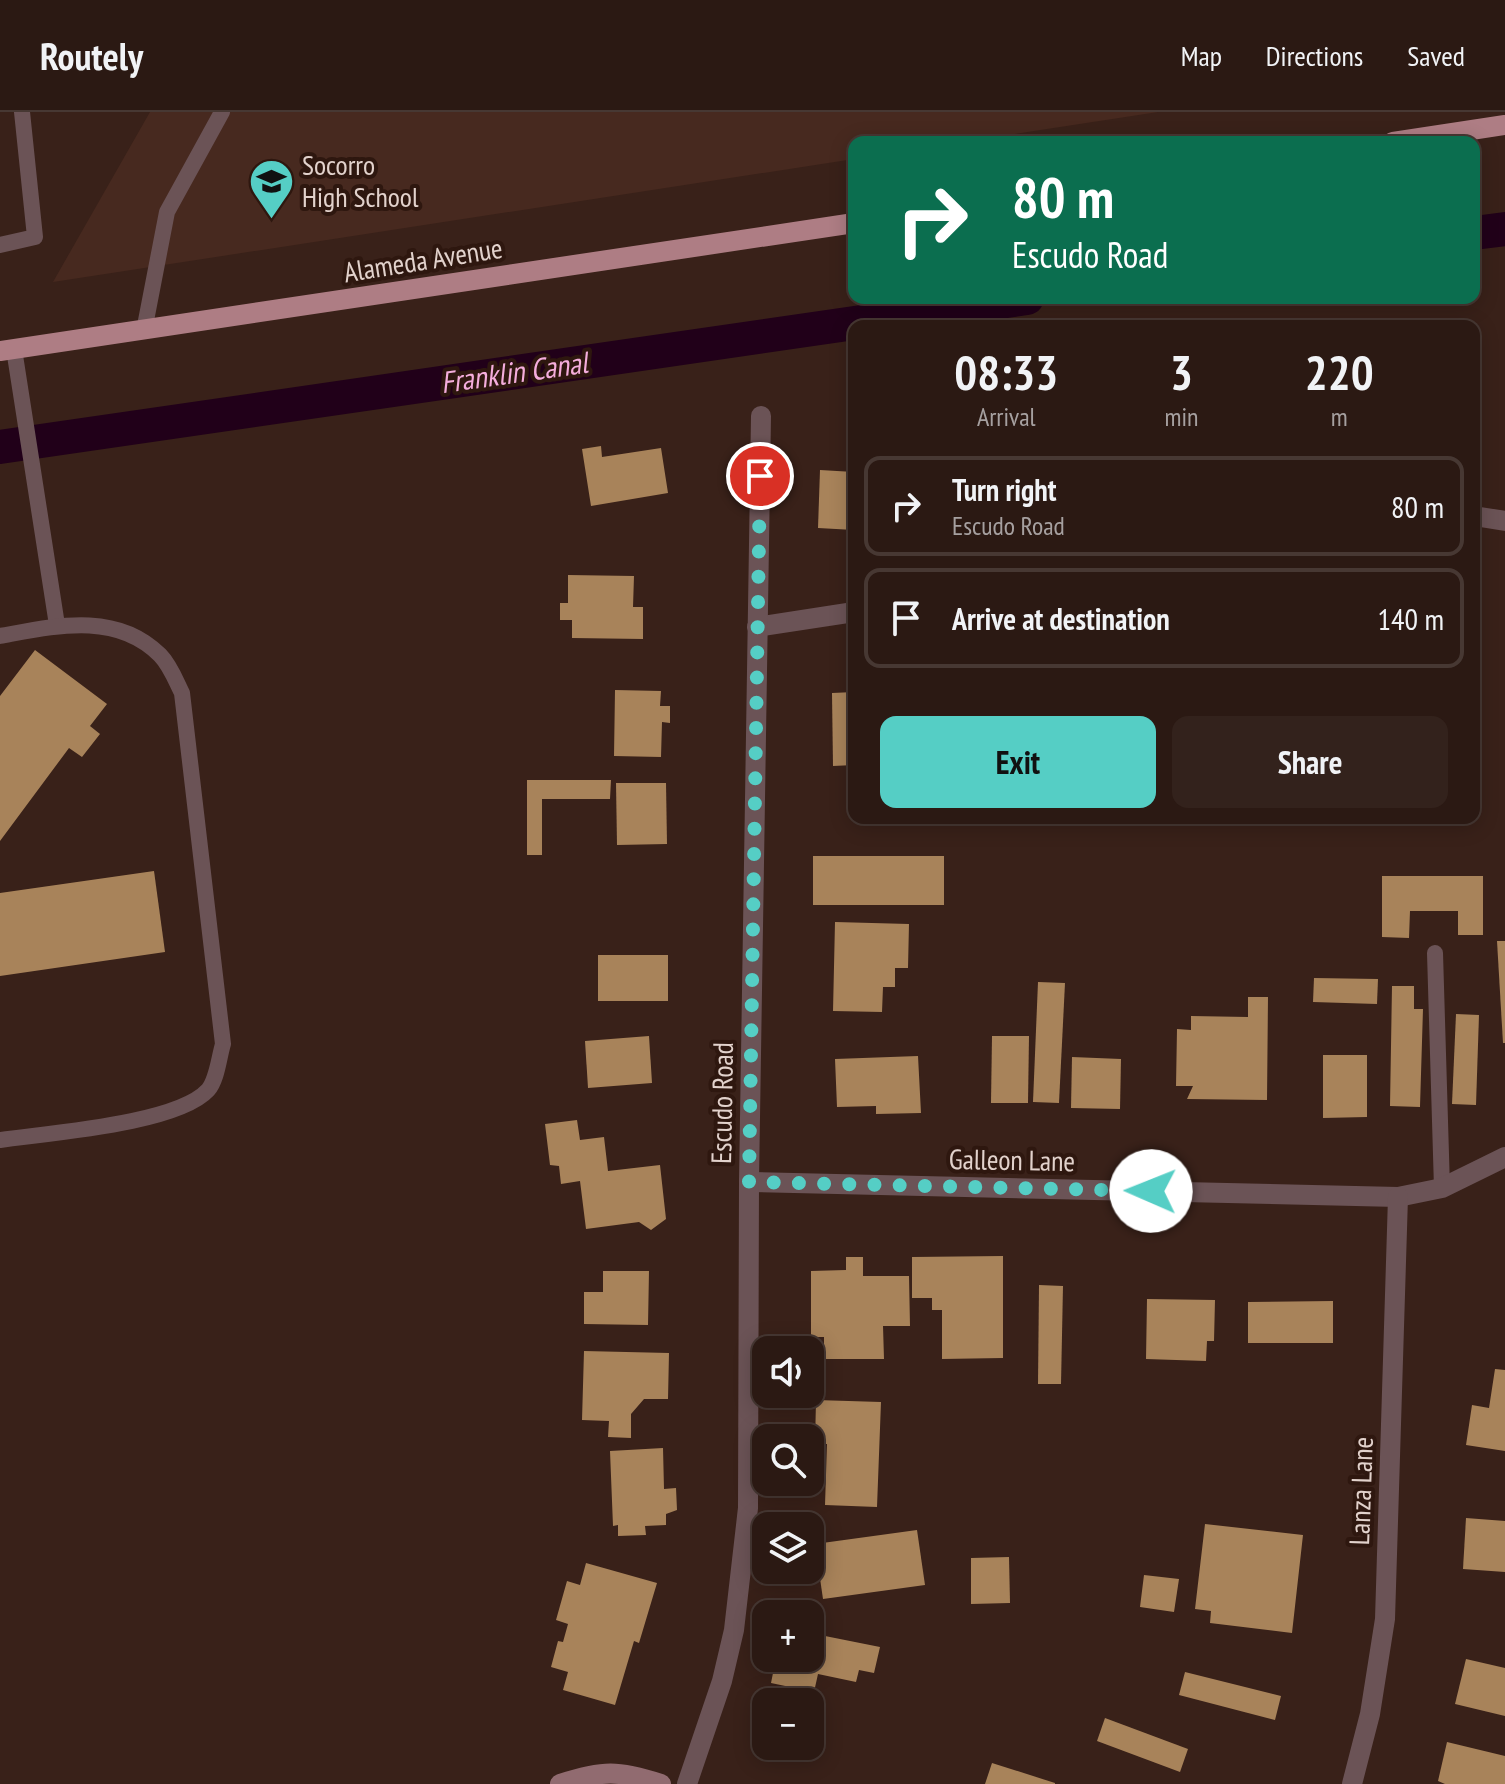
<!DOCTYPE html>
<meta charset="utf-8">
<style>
:root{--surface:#2b1913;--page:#33221c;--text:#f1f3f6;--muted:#a6a0a0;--line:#473833;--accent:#55cec5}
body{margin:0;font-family:"PT Sans Narrow",sans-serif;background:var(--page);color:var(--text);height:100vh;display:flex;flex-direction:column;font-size:30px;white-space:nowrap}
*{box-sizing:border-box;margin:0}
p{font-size:26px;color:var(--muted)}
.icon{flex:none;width:44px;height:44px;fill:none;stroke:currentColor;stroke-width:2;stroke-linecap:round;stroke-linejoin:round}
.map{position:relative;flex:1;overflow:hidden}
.details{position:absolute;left:848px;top:208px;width:632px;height:504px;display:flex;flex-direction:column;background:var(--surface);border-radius:16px;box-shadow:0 4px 20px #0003,0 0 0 2px var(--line)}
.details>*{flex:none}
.guide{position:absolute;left:848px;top:24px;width:632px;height:168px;border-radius:16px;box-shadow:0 4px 20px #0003,0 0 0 2px var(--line);background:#0b6e4f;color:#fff;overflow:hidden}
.buttons{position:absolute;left:752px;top:1224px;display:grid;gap:16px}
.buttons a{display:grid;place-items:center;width:72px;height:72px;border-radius:16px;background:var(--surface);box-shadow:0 4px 20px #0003,0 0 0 2px var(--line);font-size:40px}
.pin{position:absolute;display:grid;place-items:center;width:68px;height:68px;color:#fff;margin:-34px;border:4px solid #fff;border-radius:50%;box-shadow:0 2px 8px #0007}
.me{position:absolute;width:88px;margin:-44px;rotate:271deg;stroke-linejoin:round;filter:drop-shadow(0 0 6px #0008)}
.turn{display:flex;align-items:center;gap:28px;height:168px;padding:0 32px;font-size:36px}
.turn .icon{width:104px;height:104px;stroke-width:2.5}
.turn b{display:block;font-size:56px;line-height:68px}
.eta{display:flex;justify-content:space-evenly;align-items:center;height:136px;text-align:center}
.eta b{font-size:48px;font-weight:700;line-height:56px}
.button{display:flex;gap:16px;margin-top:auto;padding:16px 32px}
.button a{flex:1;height:92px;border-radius:16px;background:var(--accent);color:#111;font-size:32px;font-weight:700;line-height:92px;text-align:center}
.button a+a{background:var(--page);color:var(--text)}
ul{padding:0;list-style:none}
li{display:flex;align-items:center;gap:24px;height:100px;margin:0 16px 12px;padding:0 16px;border:4px solid var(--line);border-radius:16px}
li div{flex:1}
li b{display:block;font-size:30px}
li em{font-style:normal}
header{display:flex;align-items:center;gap:48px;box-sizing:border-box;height:112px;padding:0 40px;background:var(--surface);border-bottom:2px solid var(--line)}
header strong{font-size:38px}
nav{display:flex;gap:44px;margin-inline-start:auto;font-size:28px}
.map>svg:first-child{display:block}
</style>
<header>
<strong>Routely</strong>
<nav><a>Map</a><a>Directions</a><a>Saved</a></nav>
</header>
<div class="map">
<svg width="1505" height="1672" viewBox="0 0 1505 1672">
<rect width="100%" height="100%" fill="#392119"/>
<path fill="#47291f" d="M150,0H1158L963,30H854V47L53,170Z"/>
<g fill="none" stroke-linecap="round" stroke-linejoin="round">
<g stroke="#210019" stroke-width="34">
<path d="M1474,121L1505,117"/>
<path d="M0,335L1027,186"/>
</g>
</g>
<g fill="#a8835a">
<rect x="1474" y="235" width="6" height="23"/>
<path d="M601,334L602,345L661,336L668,381L591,394L582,337Z"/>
<path d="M820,358L854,360V418L818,416Z"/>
<path d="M568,463L634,464L633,495H643V527L572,526V508H560V491H568Z"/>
<path d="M35,538L107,592L90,614L100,622L82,645L69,636L0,729V584Z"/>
<path d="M615,578L661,579L660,594H670V611L662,610L661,645L614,644Z"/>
<path d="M854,580V653L833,654L832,581Z"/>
<path d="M527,668H611L610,687H542V743H527Z"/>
<path d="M616,671H666L667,732L617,733Z"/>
<rect x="813" y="744" width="131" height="49"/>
<path d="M154,759L165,840L0,864V781Z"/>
<path d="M1382,764H1483V823H1458V799H1410L1409,826L1382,825Z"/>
<path d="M835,810L909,812L908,856H895V875H883L882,900L833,899Z"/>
<path d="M1497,829H1505V931H1503Z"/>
<rect x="598" y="843" width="70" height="46"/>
<path d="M1314,866L1378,867L1377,892L1313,890Z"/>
<path d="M1038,870L1065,871L1059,991L1033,990Z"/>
<path d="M1392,874H1414V897H1423L1420,995L1390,994Z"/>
<path d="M1248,885H1268L1267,988L1187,987L1193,974H1176L1177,917L1191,918V904L1248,905Z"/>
<path d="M1456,902L1479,903L1476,993L1452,992Z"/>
<path d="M649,924L652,971L588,976L585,929Z"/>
<path d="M992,924H1029L1028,991H991Z"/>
<path d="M1323,943H1367V1005L1323,1006Z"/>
<path d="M918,944L921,1001L876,1002V994L837,995L835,947Z"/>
<path d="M1072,945L1121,947L1120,997L1071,996Z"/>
<path d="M577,1008L580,1028L604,1025L608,1059L660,1053L666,1107L651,1118L639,1110L586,1117L580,1069L561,1072L559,1054L550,1053L545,1012Z"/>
<path d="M1003,1144V1246L942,1247V1198H932V1186H912V1145Z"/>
<path d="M846,1145H863V1164H909L910,1214H883L884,1247H824V1225H811V1159L846,1158Z"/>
<path d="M603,1159H649L648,1213L584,1212V1180H603Z"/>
<path d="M1039,1173L1063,1174L1061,1272H1038Z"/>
<path d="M1147,1187L1215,1188L1214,1229H1207L1206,1249L1146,1247Z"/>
<path d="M1333,1189V1231H1248V1190Z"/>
<path d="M584,1239L669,1241L668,1287H644L631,1302V1326L608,1325L609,1309L582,1308Z"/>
<path d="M1495,1257L1505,1258V1339L1466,1333L1472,1293L1489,1296Z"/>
<path d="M816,1288L881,1290L877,1395L825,1393L827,1332H815Z"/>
<path d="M663,1336L664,1377L676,1376L677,1398L666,1402V1413L645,1414L646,1423L618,1424V1413L613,1414L610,1339Z"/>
<path d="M1466,1406L1505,1409V1460L1463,1457Z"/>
<path d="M1205,1412L1303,1423L1292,1521L1210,1511L1211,1499L1195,1497Z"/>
<path d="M917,1418L925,1473L823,1487L815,1432Z"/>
<path d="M1009,1445L1010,1491L971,1492V1446Z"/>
<path d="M586,1451L657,1471L639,1531L634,1529L615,1593L563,1578L568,1560L551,1555L558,1529L563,1530L568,1512L556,1508L567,1469L580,1473Z"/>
<path d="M1144,1463L1179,1467L1174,1500L1140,1495Z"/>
<path d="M810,1521L880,1535L874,1561L859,1558L856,1570L818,1562L814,1580L771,1571L776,1546H810Z"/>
<path d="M1466,1547L1505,1556V1604L1455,1592Z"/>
<path d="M1185,1560L1281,1584L1275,1608L1179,1583Z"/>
<path d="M1105,1606L1188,1637L1180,1660L1097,1629Z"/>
<path d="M1447,1630L1505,1644V1672H1445L1438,1669Z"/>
<path d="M992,1651L1055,1671V1672H985Z"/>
</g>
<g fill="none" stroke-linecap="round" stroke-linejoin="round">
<g stroke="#6b5356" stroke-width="16">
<path d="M0,133L35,125L22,0"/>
<path d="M144,219L167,100L222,0"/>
<path d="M14,237L57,513"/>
<path d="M0,524C55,514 116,499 160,543C170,553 176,569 182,581L223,932C219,945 217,968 208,978C177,1012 48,1021 0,1028"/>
<path d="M1435,841L1442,1076"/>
</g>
<g stroke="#6b5356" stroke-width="20">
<path d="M1474,404L1505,409"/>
<path d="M757,515L854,500"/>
<path d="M749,1070L1398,1085L1442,1076L1505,1045"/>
<path d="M687,1672L722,1569L734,1518L748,1396L749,1070L761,304"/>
<path d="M1352,1672L1370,1602L1385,1507L1398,1085"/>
</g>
<path stroke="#916b70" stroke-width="20" d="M560,1672C603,1658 618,1658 661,1672"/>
<g stroke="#ae7d84" stroke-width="20">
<path d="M1393,30L1505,13"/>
<path d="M0,239L854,111"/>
</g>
</g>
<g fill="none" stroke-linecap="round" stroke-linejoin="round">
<path stroke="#55cec5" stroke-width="14" stroke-dasharray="0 25.2" d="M760,364L749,1070L1151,1079"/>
</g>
<defs>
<symbol id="school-pin" viewBox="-11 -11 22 30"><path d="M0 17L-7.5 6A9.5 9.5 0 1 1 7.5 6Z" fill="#55cec5" stroke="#2e170f"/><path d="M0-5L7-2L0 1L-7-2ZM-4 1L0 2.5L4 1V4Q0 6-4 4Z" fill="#111"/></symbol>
</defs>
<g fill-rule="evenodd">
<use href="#school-pin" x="246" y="44" width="51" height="69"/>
</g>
<g text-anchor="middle" stroke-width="8" stroke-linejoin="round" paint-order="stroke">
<g font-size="28" fill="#e2d2cc" stroke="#2e170f" text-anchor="start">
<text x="302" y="63">Socorro<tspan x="302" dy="32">High School</tspan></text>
</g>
<g font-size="28" fill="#e2d2cc" stroke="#2e170f">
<text transform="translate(423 148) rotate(-9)" y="10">Alameda Avenue</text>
<text transform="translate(722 991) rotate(-89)" y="10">Escudo Road</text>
<text transform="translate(1012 1048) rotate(1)" y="10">Galleon Lane</text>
<text transform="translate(1361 1379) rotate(-88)" y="10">Lanza Lane</text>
</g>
<g font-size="30" font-style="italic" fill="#f4addc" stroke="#2e170f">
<text transform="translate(514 261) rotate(-8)" y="10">Franklin Canal</text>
</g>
</g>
</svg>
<div class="buttons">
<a><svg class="icon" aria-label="sound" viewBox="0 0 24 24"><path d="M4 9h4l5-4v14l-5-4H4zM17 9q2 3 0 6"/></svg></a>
<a><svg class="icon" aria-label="search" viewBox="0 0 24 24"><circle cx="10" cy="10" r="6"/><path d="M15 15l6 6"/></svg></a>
<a><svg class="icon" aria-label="layers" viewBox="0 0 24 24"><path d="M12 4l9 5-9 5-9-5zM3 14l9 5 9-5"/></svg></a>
<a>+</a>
<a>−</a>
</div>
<div class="pin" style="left:760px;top:364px;background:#d93025"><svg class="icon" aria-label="arrive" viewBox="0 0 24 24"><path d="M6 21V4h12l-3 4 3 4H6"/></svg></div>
<svg class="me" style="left:1151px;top:1079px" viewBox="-20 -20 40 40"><circle r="19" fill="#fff"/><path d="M0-13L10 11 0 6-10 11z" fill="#55cec5"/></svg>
<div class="guide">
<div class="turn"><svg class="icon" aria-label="right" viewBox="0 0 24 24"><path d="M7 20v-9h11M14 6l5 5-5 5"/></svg><div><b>80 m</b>Escudo Road</div></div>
</div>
<section class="details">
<div class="eta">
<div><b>08:33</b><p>Arrival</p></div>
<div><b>3</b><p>min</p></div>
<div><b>220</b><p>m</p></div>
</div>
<ul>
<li><svg class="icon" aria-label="right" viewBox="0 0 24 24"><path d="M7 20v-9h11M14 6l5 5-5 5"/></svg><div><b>Turn right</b><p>Escudo Road</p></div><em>80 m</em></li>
<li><svg class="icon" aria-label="arrive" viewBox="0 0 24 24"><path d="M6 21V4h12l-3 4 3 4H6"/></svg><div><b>Arrive at destination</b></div><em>140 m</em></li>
</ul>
<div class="button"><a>Exit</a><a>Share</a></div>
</section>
</div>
